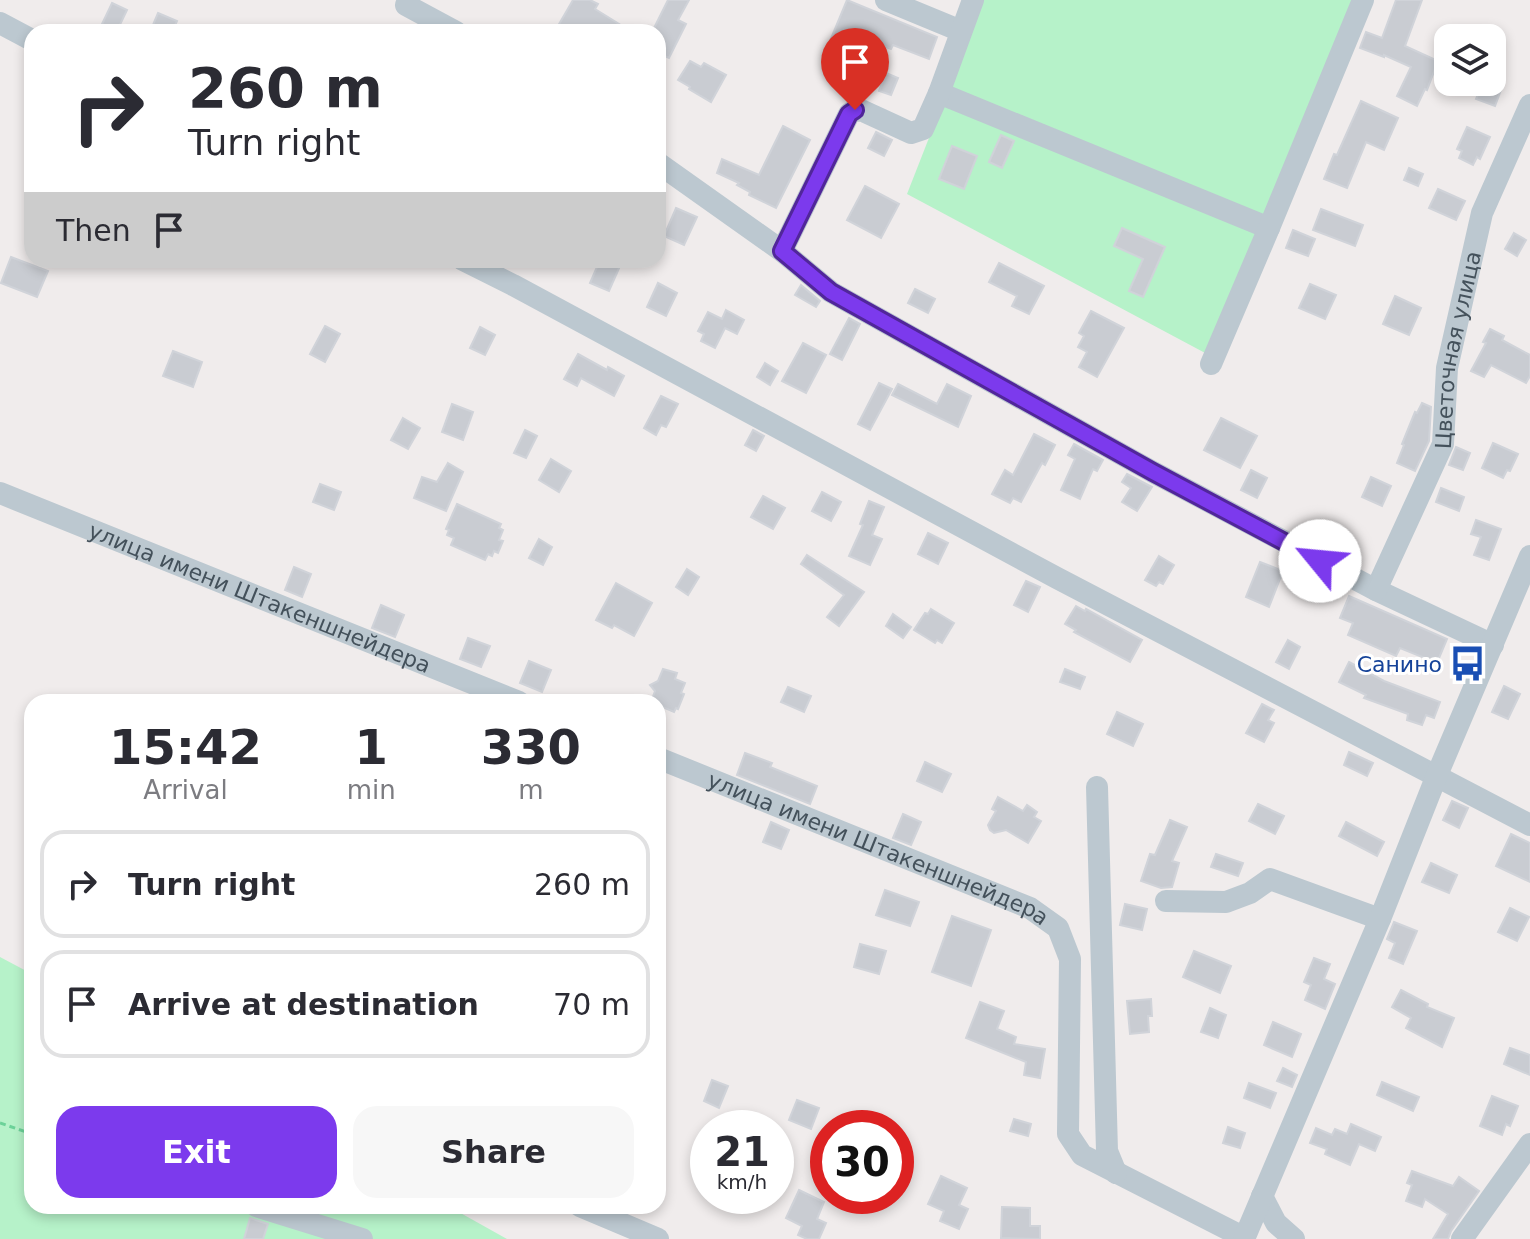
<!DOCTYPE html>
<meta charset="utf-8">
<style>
:root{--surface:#fff;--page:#f7f7f7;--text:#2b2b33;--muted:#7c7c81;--line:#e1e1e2;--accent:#7c3aed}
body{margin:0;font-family:"DejaVu Sans",sans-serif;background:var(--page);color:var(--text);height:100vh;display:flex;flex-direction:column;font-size:30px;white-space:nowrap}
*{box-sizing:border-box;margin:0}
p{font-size:26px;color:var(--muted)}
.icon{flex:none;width:44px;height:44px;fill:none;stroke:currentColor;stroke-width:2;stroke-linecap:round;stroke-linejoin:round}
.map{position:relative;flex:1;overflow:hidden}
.details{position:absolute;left:24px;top:694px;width:642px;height:520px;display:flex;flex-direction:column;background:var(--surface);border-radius:24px;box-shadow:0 4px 12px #0003}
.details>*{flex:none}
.guide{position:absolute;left:24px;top:24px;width:642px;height:244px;border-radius:24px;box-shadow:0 4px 12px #0003;background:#fff;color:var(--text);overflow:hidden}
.fabs{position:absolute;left:1434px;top:24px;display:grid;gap:16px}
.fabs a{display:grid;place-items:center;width:72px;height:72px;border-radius:16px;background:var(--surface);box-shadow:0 4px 12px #0003;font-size:40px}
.speed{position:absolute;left:690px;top:1110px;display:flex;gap:16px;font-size:40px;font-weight:700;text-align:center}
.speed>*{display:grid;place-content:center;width:104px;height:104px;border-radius:50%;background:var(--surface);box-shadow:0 4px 12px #0003;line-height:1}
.speed small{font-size:20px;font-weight:400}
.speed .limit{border:12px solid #d22;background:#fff;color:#111}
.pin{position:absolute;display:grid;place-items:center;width:68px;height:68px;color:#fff;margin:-82px -34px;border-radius:50% 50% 50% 0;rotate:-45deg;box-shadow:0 0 8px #0007}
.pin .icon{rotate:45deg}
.me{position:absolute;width:88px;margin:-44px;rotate:298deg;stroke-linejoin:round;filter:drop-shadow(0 0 6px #0008)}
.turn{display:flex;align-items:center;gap:28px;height:168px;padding:0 32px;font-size:36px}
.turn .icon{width:104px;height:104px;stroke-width:2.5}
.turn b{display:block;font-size:56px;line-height:68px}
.then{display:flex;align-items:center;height:76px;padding:0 32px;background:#0003;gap:16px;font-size:30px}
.eta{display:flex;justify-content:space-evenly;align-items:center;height:136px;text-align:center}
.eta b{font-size:48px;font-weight:600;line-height:56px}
.cta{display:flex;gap:16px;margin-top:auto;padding:16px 32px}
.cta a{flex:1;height:92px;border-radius:24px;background:var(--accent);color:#fff;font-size:32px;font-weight:600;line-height:92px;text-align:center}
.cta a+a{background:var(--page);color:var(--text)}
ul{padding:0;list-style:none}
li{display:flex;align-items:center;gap:24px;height:108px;margin:0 16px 12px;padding:0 16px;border:4px solid var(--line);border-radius:24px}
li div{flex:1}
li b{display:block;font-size:30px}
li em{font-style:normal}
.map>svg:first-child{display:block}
</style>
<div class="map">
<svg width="1530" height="1239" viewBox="0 0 1530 1239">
<rect width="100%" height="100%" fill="#f0ecec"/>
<g fill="#b6f2c9">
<path d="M983,0H1355L1207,354L907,194Z"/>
<path d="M0,957L32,974V1206H448L507,1239H0Z"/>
</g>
<g fill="#c9ccd2" stroke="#d0d3d9" stroke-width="2">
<path d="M573,0H590L598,4L595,9L632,32H568L558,26Z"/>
<path d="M668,0H689L678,20L686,24L669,58L658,53V32H652Z"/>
<path d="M847,0L937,37L929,59L893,45L891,49L858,36L852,50L830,41Z"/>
<path d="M1396,0H1422L1405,46L1438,61L1427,90L1425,89L1417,106L1397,96L1411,67L1384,55V57L1360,48L1366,32L1382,38Z"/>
<path d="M112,3L127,10L117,31L102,24Z"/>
<path d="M158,13L177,21L172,32H150Z"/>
<path d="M690,61L701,67L704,63L726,75L711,102L689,89L690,87L678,80Z"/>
<path d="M886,73L898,78L891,95L879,91Z"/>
<path d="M1483,82H1504L1495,106L1476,99Z"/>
<path d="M1361,101L1398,118L1384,150L1366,142L1347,188L1324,179L1334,154L1337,155Z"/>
<path d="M783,126L810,140L776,208L749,195L750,192L737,185L739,183L717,173L722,159L759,175Z"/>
<path d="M1467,127L1490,137L1480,159L1477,157L1473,165L1459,158L1462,151L1457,149Z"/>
<path d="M876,132L892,140L884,156L868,148Z"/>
<path d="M1001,135L1014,141L1002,168L989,162Z"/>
<path d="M952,146L977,156L964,189L939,179Z"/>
<path d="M1409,168L1423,174L1418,186L1404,180Z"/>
<path d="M865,186L899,204L881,238L847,220Z"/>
<path d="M1438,189L1465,201L1456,220L1429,208Z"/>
<path d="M676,208L697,217L684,245L664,236Z"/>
<path d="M1321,209L1363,225L1355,246L1313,230Z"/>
<path d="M1122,228L1165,247L1143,297L1129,291L1143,259L1114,246Z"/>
<path d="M1293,230L1315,239L1308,256L1286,248Z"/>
<path d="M1514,233L1526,240L1517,256L1505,249Z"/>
<path d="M11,257L48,271L37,297L1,283Z"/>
<path d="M600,260H606L620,266L609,291L590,283Z"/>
<path d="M999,263L1044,286L1029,314L1012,306L1017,296L989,282Z"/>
<path d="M658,283L677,293L666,316L647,307Z"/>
<path d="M1310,284L1336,295L1325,319L1299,308Z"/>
<path d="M801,285L820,301L816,307L795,295Z"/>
<path d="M915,289L935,299L928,313L908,303Z"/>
<path d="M1395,296L1421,308L1409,335L1383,324Z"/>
<path d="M726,310L744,320L737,334L725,328L715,348L701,341L704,334L698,331L708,312L722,319Z"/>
<path d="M1091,311L1124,328L1097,377L1079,367L1087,352L1078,347L1084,336L1079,333Z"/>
<path d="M849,318L860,324L842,360L830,354Z"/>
<path d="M325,326L340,334L325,362L310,354Z"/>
<path d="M480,327L495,335L485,355L470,348Z"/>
<path d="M1490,329L1504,336L1502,340L1530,355V376L1526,383L1491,365L1484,377L1471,371L1486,343L1483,342Z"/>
<path d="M803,343L826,355L806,393L782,381Z"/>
<path d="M173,351L202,362L193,387L163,376Z"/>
<path d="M578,354L607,370L608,367L624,376L614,396L581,378L577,386L564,379Z"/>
<path d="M765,363L778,371L770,385L757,377Z"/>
<path d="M879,383L892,389L870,430L858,424Z"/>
<path d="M898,384L937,404L947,384L971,396L958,427L892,395Z"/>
<path d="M661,396L678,404L666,427L661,425L656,435L644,428Z"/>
<path d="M1422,403L1431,407L1429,441L1415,471L1397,463L1404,445L1402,444L1415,412L1417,413Z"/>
<path d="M452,404L473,412L463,440L442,432Z"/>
<path d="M403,418L420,428L408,449L391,440Z"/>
<path d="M1221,418L1257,436L1240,468L1204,450Z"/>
<path d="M525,430L537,436L526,458L514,453Z"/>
<path d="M753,430L764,436L756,451L745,445Z"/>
<path d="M1034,434L1055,445L1045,465L1042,463L1021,502L1013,498L1010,503L992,494L1005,470L1013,475Z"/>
<path d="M1493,443L1518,454L1510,471L1507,470L1503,478L1482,468Z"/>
<path d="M1074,444L1103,460L1097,471L1093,469L1080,499L1061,490L1075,459L1068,455Z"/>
<path d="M1456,447L1470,453L1463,470L1449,465Z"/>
<path d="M551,459L571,471L559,492L539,480Z"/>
<path d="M448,463L463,472L446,511L414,498L422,477L437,482Z"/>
<path d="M1251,470L1267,478L1257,498L1241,490Z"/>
<path d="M1127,474L1152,487L1137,511L1122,502L1131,488L1122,482Z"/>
<path d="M1371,477L1391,486L1382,506L1362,497Z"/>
<path d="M320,484L341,492L334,510L313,502Z"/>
<path d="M1441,488L1464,497L1459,511L1436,502Z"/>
<path d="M822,492L841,502L831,521L812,511Z"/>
<path d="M763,496L785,508L773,529L751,517Z"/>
<path d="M869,501L884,507L872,535L882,539L870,565L849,556L863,525L860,524Z"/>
<path d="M457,504L501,524L499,528L503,530L499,540L503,541L498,553L494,551L492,556L488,554L485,560L451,545L454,538L447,535L449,530L446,529Z"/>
<path d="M1476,520L1501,529L1489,560L1474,555L1481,537L1471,534Z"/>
<path d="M928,533L948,543L938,564L918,554Z"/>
<path d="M539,539L552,547L543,565L529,558Z"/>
<path d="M807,555L864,592L839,626L827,617L844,595L801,564Z"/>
<path d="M1159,556L1174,565L1163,584L1159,582L1156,586L1145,580Z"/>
<path d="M1260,562L1283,571L1269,607L1246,597Z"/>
<path d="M294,567L311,574L302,597L285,590Z"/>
<path d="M687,569L699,577L688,595L676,587Z"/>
<path d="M1026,581L1040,587L1028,612L1014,605Z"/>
<path d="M616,583L652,603L634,636L614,625L612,628L596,620Z"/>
<path d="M1349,596L1447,639L1437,663L1400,648L1396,656L1348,635L1353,623L1340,618Z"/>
<path d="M381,605L404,615L395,637L372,628Z"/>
<path d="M1076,606L1085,611L1086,609L1142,640L1130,662L1074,632L1076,630L1065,624Z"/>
<path d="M931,609L954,623L942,643L937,640L935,643L914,630L925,613L928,614Z"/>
<path d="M893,614L911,627L903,638L886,626Z"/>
<path d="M468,638L490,646L481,667L460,659Z"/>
<path d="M1288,640L1300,647L1289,669L1276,662Z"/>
<path d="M529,661L551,670L542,692L520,683Z"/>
<path d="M1349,662L1384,681L1440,702L1434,718L1426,715L1422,725L1407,720L1408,714L1364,698L1366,695L1339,682Z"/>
<path d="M663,669L677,673L675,679L685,683L681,693L684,694L678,709L676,708L674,712L658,705V702H651L655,691L650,685L658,681Z"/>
<path d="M1065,669L1085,677L1080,689L1060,682Z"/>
<path d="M1504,686L1520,694L1508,719L1492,712Z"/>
<path d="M788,687L811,696L804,712L781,702Z"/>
<path d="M1262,704L1274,710L1268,720L1274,723L1264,742L1246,733Z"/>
<path d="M1117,712L1143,724L1133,746L1107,734Z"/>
<path d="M1349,752L1373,763L1367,776L1344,765Z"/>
<path d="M745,753L772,763L770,767L817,786L810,804L737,775Z"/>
<path d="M925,762L951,774L942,792L917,781Z"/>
<path d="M998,797L1023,811L1027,805L1037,812L1034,817L1041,821L1028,843L1006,830L994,833L990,830L988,825L996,811L992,809Z"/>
<path d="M1452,801L1468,808L1459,828L1443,820Z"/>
<path d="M1258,804L1284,816L1275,834L1249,821Z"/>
<path d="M903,814L921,822L911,845L893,838Z"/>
<path d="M1170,820L1187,827L1172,861L1179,863L1172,887L1161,888L1141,881L1150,854L1155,855Z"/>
<path d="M771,822L789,830L781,849L763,842Z"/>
<path d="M1346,822L1384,842L1377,856L1339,836Z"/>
<path d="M1511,834L1530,843V882L1496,866Z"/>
<path d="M1216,854L1243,863L1238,876L1211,867Z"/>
<path d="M1431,863L1457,875L1449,893L1422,882Z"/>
<path d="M885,890L919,902L910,926L876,915Z"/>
<path d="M1125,904L1147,909L1142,930L1120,925Z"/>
<path d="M1510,908L1529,917L1517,941L1498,932Z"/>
<path d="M952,916L991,930L971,986L932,972Z"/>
<path d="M1394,922L1417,931L1403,964L1389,958L1395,943L1387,939Z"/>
<path d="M860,944L886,951L879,974L854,967Z"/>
<path d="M1194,951L1231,966L1220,993L1183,977Z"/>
<path d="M1314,958L1330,964L1324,979L1335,984L1325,1009L1305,1000L1311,985L1304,982Z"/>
<path d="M1401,990L1428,1004L1427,1007L1454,1018L1442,1047L1406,1028L1411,1018L1392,1007Z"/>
<path d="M1151,999L1152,1016H1148L1149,1032L1130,1034L1127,1001Z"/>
<path d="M980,1002L1004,1011L997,1029L1016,1037L1014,1044L1045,1049L1040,1078L1024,1075L1026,1062L966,1038Z"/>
<path d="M1210,1008L1226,1015L1218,1038L1201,1032Z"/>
<path d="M1273,1022L1301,1034L1292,1057L1264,1045Z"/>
<path d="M1510,1048L1530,1055V1075L1504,1064Z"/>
<path d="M1283,1068L1297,1075L1292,1087L1277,1081Z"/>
<path d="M712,1080L728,1086L719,1108L704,1101Z"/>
<path d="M1382,1082L1419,1097L1413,1111L1377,1095Z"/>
<path d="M1249,1083L1276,1093L1270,1108L1244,1098Z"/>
<path d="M1492,1096L1518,1106L1510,1126L1506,1124L1502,1135L1480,1126Z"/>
<path d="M797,1100L819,1108L811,1129L789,1120Z"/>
<path d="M1014,1119L1031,1124L1028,1136L1010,1131Z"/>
<path d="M1351,1124L1381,1137L1375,1151L1359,1144L1350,1165L1325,1154L1327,1149L1310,1143L1316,1128L1332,1135L1335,1129L1347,1134Z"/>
<path d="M1228,1127L1245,1133L1240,1148L1223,1143Z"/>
<path d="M1412,1171L1453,1186L1459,1177L1479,1191L1451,1231L1448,1239H1433L1448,1214L1425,1199L1422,1207L1406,1201L1412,1185L1407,1183Z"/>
<path d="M941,1176L967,1188L959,1205L968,1209L959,1229L940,1221L944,1211L928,1204Z"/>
<path d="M799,1190L824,1202L817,1219L826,1223L819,1239H807L798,1235L802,1226L786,1218Z"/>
<path d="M1002,1207L1030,1208V1226H1040V1239L1001,1238Z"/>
<path d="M250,1218L268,1224L263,1239H244Z"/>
</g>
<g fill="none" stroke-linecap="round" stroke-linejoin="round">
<path stroke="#6cd299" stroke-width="3" stroke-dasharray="6 4" stroke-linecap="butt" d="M0,1123L32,1134"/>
<g stroke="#bcc8d0" stroke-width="22">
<path d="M886,0L961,31"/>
<path d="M406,5L456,32"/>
<path d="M0,23L32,40"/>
<path d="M939,93L1269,228"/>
<path d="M658,163L782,251L831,292L1153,472L1376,590L1493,645"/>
<path d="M782,251L849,114L855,110L863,111L911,133L923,129L939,93L973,0"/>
<path d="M463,260L513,285L1057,578L1530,825"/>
<path d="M1211,364L1269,228L1363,0"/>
<path id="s1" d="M0,493L519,702"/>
<path id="s2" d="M1376,590L1443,444L1447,368L1482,213L1530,105"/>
<path id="s3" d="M658,758L1030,908L1058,928L1070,959L1068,1134L1082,1155L1245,1238"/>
<path d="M1097,787L1107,1151L1116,1173"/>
<path d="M1166,901L1226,902L1250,893L1270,879L1380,919"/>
<path d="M1262,1196L1276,1223L1294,1239"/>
<path d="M256,1206L362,1239"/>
<path d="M580,1206L658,1239"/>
<path d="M1244,1239L1380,919L1437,775L1530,556"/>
<path d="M1462,1239L1530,1144"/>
</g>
</g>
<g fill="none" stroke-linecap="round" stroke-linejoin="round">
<defs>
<path id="route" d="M855,110L849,114L782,251L831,292L1153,472L1320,561"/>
</defs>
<use href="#route" stroke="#51269a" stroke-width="20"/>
<use href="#route" stroke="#7c3aed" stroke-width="14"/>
</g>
<defs>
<symbol id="bus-bare" viewBox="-9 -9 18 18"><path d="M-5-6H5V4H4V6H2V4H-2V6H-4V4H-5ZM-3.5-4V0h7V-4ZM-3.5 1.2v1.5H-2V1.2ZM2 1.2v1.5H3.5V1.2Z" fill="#1a4fb4" stroke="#fff" stroke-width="2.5" paint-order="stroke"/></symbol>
</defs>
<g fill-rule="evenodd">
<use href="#bus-bare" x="1442" y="638" width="51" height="51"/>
</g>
<g text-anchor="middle" stroke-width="6" stroke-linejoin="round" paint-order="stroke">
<g font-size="22" fill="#44515b" stroke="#fff">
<text dy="8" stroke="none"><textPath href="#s2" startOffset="256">Цветочная улица</textPath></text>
<text dy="8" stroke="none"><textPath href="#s1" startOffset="280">улица имени Штакеншнейдера</textPath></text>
<text dy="8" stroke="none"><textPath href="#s3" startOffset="238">улица имени Штакеншнейдера</textPath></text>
</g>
<g font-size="22" fill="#164399" stroke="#fff" text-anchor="end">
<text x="1442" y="672">Санино</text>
</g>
</g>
</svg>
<div class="fabs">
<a><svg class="icon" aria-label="layers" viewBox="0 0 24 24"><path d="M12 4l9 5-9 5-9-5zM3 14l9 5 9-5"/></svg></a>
</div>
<div class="speed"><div>21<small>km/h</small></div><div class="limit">30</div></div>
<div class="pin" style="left:855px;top:110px;background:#d93025"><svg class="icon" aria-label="arrive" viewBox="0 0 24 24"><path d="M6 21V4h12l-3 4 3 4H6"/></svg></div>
<svg class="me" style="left:1320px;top:561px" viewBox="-20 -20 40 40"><circle r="19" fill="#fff"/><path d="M0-13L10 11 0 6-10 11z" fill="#7c3aed"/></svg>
<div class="guide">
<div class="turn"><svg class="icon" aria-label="right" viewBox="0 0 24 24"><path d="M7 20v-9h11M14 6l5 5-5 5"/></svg><div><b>260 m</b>Turn right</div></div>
<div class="then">Then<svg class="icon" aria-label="arrive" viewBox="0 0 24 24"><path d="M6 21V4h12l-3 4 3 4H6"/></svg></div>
</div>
<section class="details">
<div class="eta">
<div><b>15:42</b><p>Arrival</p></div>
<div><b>1</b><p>min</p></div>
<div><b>330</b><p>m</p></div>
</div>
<ul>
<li><svg class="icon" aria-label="right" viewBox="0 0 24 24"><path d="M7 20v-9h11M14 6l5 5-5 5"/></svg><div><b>Turn right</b></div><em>260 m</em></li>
<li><svg class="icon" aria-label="arrive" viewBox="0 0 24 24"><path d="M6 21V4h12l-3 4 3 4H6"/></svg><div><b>Arrive at destination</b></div><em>70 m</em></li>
</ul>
<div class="cta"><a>Exit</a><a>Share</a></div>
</section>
</div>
